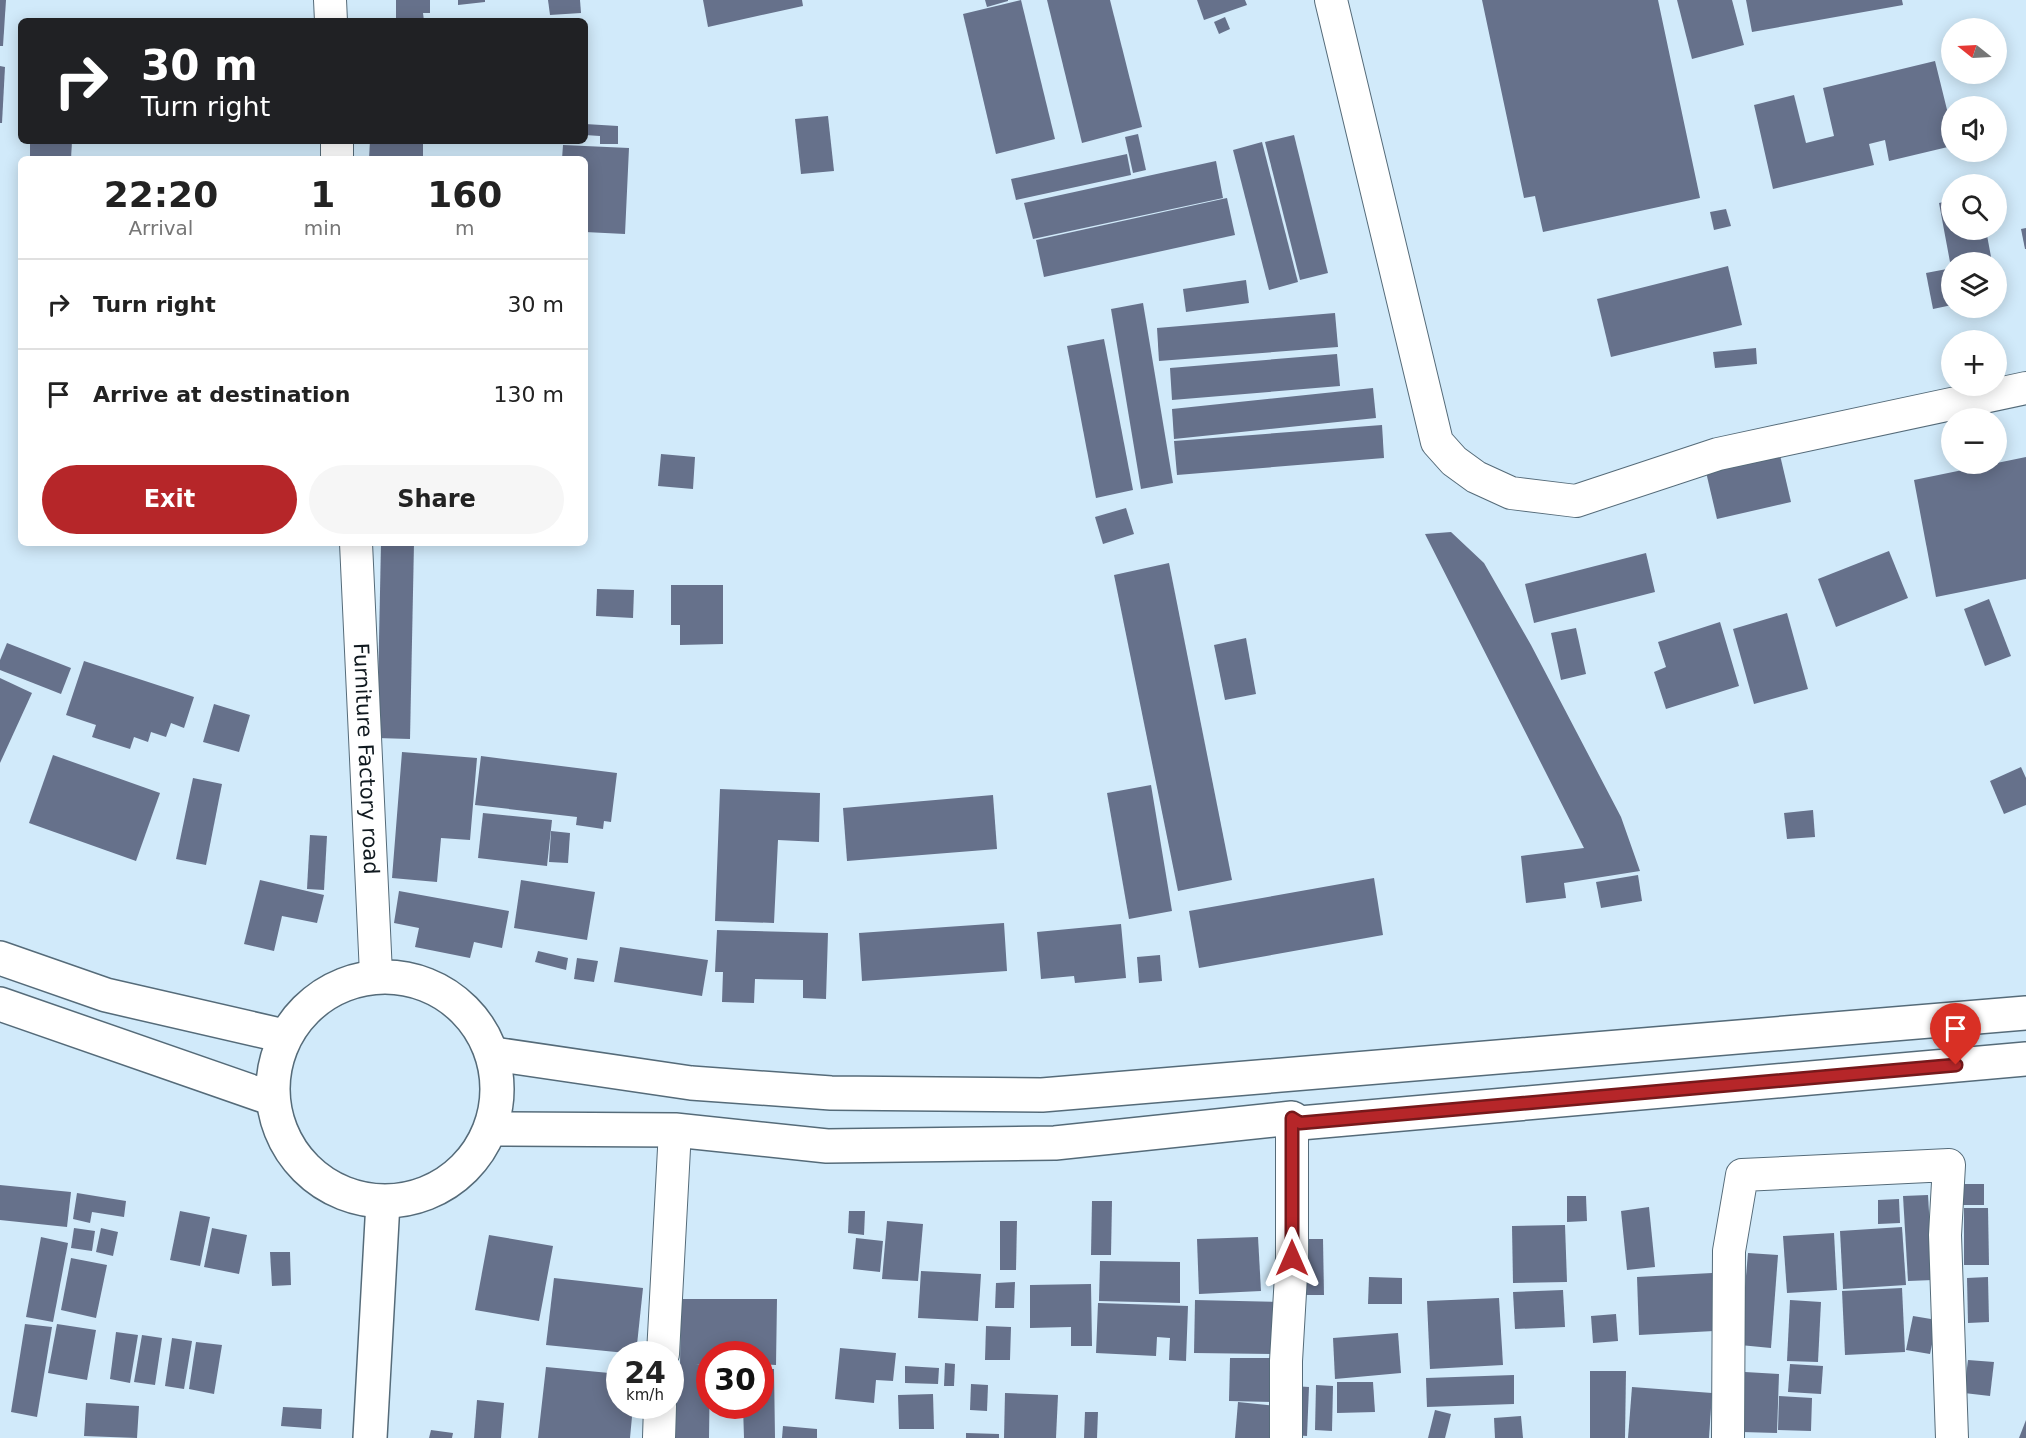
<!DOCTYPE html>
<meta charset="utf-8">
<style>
:root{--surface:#fff;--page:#f6f6f6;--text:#222;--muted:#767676;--line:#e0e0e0;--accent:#b62629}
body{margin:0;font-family:"DejaVu Sans",sans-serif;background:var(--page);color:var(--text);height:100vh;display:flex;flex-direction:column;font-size:22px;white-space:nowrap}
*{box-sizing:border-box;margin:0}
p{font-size:20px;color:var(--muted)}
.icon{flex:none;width:33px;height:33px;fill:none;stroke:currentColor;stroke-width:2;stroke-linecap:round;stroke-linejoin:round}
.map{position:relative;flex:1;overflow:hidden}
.panel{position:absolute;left:18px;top:156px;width:570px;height:390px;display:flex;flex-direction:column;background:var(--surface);border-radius:9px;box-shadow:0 3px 15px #0003}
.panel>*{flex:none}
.guide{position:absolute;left:18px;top:18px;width:570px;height:126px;border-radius:9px;box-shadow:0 3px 15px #0003;background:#202124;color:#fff;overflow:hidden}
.needle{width:39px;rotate:288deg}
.tools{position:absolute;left:1941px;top:18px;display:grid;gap:12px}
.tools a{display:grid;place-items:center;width:66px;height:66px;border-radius:50%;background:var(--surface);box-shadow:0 3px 15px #0003;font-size:30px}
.speed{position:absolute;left:606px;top:1341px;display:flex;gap:12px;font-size:30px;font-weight:700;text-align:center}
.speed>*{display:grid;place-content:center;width:78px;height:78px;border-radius:50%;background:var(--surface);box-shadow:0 3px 15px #0003;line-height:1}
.speed small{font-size:15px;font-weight:400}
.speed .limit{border:9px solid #d22;background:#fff;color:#111}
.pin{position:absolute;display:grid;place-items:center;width:51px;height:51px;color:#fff;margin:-62px -26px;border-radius:50% 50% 50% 0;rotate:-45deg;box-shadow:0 0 6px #0007}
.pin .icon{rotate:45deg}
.me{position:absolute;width:66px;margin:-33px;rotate:0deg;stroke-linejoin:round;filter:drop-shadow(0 0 4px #0008)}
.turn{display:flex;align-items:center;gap:21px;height:126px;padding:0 24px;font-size:27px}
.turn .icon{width:78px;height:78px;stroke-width:2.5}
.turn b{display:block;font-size:42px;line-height:51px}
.eta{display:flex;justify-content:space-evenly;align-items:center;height:102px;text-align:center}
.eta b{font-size:36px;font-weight:600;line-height:42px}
.primary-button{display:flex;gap:12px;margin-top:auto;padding:12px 24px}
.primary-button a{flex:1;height:69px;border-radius:36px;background:var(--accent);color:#fff;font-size:24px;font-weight:600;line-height:69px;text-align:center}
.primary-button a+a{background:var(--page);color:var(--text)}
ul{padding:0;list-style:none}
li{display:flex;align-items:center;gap:18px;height:90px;padding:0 24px;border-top:2px solid var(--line)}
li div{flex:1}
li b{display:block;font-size:22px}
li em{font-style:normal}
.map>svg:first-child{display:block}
</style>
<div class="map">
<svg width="2026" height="1438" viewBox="0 0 2026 1438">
<rect width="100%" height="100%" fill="#d1eafa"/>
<g fill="#66718b">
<path d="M0,0H6L3,46H0Z"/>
<path d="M396,0H430V13H423L424,21H396Z"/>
<path d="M458,0H485V2L458,5Z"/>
<path d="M548,0H580L581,13L550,15Z"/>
<path d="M703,0H802L803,6L708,27Z"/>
<path d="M985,0H1008V1L987,7Z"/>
<path d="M1021,0L1055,139L996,154L963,14Z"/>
<path d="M1047,0H1110L1142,127L1082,143Z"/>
<path d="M1197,0H1245L1247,5L1204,20Z"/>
<path d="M1482,0H1658L1700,198L1543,232L1535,196L1524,198Z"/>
<path d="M1677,0H1732L1744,45L1692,59Z"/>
<path d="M1746,0H1902L1903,5L1752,32Z"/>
<path d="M1225,17L1230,29L1219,34L1214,22Z"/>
<path d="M1935,61L1952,130V146L1889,161L1885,140L1869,144L1874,165L1773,189L1754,105L1794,95L1806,143L1834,136L1823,88Z"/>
<path d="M0,66L5,67L2,123H0Z"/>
<path d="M828,116L834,171L801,174L795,119Z"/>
<path d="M585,124L618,126V144H600V136L585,135Z"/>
<path d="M1138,134L1146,170L1133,173L1125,137Z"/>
<path d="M1294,135L1328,273L1300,280L1265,142Z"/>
<path d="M30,141H72L71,159H30Z"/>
<path d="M370,141H423V159L369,158Z"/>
<path d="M1262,142L1298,282L1269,290L1233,150Z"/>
<path d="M563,145L629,148L625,234L585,232V159H562Z"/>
<path d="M1127,154L1131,175L1016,200L1011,179Z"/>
<path d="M1216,161L1223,198L1033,239L1024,203Z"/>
<path d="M1227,198L1235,235L1044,277L1036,240Z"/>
<path d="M1952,200V230H1986L1992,262H1950L1939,203Z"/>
<path d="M1726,209L1731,226L1714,230L1710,212Z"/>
<path d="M2026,228V249H2025L2021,229Z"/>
<path d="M1728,266L1742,325L1611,357L1597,299Z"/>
<path d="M1952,268V305L1933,309L1926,273Z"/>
<path d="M1246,280L1249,303L1186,312L1183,289Z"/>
<path d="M1143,303L1173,483L1141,489L1111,309Z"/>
<path d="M1335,313L1338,347L1159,361L1157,328Z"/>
<path d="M1104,339L1133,490L1096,498L1067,346Z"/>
<path d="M1756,348L1757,364L1715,368L1713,352Z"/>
<path d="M1337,354L1340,386L1172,400L1170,368Z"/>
<path d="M1373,388L1376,418L1174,439L1172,409Z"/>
<path d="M1382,425L1384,458L1177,475L1174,441Z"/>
<path d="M661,454L695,457L693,489L658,486Z"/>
<path d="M1780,455L1791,502L1717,519L1706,472Z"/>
<path d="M2026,457V579L1936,597L1914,480Z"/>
<path d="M1126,508L1134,534L1103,544L1095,517Z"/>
<path d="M1451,532L1484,563L1531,645L1621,817L1640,871L1564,883L1566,898L1526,903L1521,856L1584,848L1425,534Z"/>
<path d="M381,543H414L410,739L377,738Z"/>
<path d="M1889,551L1908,598L1836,627L1818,579Z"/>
<path d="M1646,553L1655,592L1534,623L1525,584Z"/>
<path d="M1169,563L1232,880L1178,891L1114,575Z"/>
<path d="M671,585H723V644L680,645V625H671Z"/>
<path d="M597,589L634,590L633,618L596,616Z"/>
<path d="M1989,599L2011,656L1985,666L1964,609Z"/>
<path d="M1787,613L1808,689L1754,704L1733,629Z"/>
<path d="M1720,622L1739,686L1666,709L1654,672L1666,667L1658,642Z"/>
<path d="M1576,628L1586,674L1561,680L1551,633Z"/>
<path d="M1246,638L1256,694L1225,700L1214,645Z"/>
<path d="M7,643L71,668L61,694L0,670V660Z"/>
<path d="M84,661L194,697L184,728L171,723L166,737L151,732L148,742L134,737L130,749L92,737L96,725L66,715Z"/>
<path d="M0,678L32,693L0,763Z"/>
<path d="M214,704L250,715L239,752L203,742Z"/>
<path d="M402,752L477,758L470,840L441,838L437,882L392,878Z"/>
<path d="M53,755L160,793L136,861L29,823Z"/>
<path d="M481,756L617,773L611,822L604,821L603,829L576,825L577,817L475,805Z"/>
<path d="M2021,767L2026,778V805L2004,814L1990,781Z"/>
<path d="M193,778L222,784L206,865L176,859Z"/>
<path d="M1151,785L1172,911L1129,919L1107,793Z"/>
<path d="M720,789L820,793L819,842L778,840L774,923L715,921Z"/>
<path d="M993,795L997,849L847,861L843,808Z"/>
<path d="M1813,810L1815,837L1787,839L1784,813Z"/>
<path d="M483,813L552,820L547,866L478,858Z"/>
<path d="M551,831L570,833L568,863L549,862Z"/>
<path d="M310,835L327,836L324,890L307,889Z"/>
<path d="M1638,875L1642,901L1601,908L1596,882Z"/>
<path d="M1374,878L1383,935L1199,968L1189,911Z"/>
<path d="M260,880L324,895L317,923L282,916L274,951L244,944Z"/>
<path d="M521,880L595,892L587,940L514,928Z"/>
<path d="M399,891L509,911L502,948L474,942L470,958L415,947L419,928L394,923Z"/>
<path d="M1004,923L1007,971L862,981L859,933Z"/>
<path d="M1121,924L1126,978L1075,983L1074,976L1041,979L1037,932Z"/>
<path d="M717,930L828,933L826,999L803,998V980L755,979L754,1003L722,1002L723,972H715Z"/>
<path d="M620,947L708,960L702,996L614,982Z"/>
<path d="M538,951L568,958L566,970L535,962Z"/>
<path d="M1160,955L1162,981L1139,983L1137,957Z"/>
<path d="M577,958L598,961L594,982L574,979Z"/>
<rect x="1959" y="1184" width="25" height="21"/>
<path d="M0,1185L71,1192L67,1227L0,1220Z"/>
<path d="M77,1193L126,1201L124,1217L92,1212L90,1223L73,1219Z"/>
<path d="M1928,1195L1933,1280L1908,1281L1903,1196Z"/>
<path d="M1567,1196H1586L1587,1221L1567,1222Z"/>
<path d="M1899,1199L1900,1223L1878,1224V1200Z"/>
<path d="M1092,1201H1112L1111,1255H1091Z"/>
<path d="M1649,1207L1655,1267L1627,1270L1621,1211Z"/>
<path d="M1964,1208H1988L1989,1265H1964Z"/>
<path d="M180,1211L210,1217L200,1266L170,1260Z"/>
<path d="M849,1211H865L864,1235L848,1233Z"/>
<path d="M887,1221L923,1224L918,1281L882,1279Z"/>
<path d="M1000,1221H1017L1016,1270H1000Z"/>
<path d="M1565,1225L1567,1282L1513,1283L1512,1226Z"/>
<path d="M1902,1227L1906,1285L1843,1289L1840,1231Z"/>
<path d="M74,1228L95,1231L92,1251L71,1248Z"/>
<path d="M101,1228L118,1232L113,1256L96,1252Z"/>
<path d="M212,1228L247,1235L239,1274L204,1267Z"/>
<path d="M1834,1233L1837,1290L1787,1293L1783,1236Z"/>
<path d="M489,1235L553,1246L539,1321L475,1310Z"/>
<path d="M41,1237L68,1243L53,1322L26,1317Z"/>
<path d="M1258,1237L1261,1291L1199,1294L1197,1239Z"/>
<path d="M856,1238L883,1241L880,1272L853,1269Z"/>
<path d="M1301,1239H1323L1324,1295H1302Z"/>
<path d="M270,1252H290L291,1285L272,1286Z"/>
<path d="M1748,1253L1778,1255L1771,1348L1740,1345Z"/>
<path d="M71,1258L107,1265L96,1318L61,1310Z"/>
<path d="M1100,1261L1180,1262V1303L1099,1301Z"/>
<path d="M921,1271L981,1274L978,1321L918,1318Z"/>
<path d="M1712,1273L1714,1331L1639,1335L1637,1277Z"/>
<path d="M1369,1277L1402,1278V1304H1368Z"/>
<path d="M1988,1277L1989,1322L1968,1323L1967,1278Z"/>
<path d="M554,1278L643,1288L636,1354L546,1345Z"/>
<path d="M1015,1282L1014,1308H995L996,1283Z"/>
<path d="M1091,1284L1092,1346H1071V1327L1030,1328V1285Z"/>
<path d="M1902,1288L1905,1352L1845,1355L1842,1291Z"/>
<path d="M1563,1290L1565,1327L1515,1329L1513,1292Z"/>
<path d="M1499,1298L1503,1365L1430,1369L1427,1301Z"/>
<path d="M681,1299H777L776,1365L760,1364V1354H710V1364H696L710,1365L709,1438H671L672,1364L680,1365Z"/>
<path d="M1195,1300L1281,1302L1280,1354L1194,1353Z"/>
<path d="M1790,1300L1821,1302L1818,1362L1787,1361Z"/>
<path d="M1098,1303L1188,1306L1186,1361L1169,1360L1170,1338L1157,1337L1156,1356L1096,1353Z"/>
<path d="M1616,1314L1618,1341L1593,1343L1591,1316Z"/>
<path d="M1913,1316L1937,1320L1930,1354L1906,1350Z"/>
<path d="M25,1324L52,1327L37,1417L11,1412Z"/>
<path d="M57,1324L96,1330L87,1380L48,1373Z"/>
<path d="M986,1326L1011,1327L1010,1360H985Z"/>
<path d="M116,1332L138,1335L130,1383L110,1379Z"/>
<path d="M1398,1333L1401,1373L1335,1379L1333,1338Z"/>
<path d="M142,1335L162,1338L155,1385L134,1382Z"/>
<path d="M172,1338L192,1341L184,1389L165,1386Z"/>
<path d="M196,1342L222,1345L214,1394L189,1389Z"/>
<path d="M840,1348L896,1353L893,1381L876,1380L874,1403L835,1399Z"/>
<path d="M1230,1358H1278V1402L1229,1401Z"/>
<path d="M1968,1360L1994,1362L1990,1396L1964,1393Z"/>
<path d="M945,1363L955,1364L954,1386H944Z"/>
<path d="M1790,1364L1823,1366L1821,1394L1788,1392Z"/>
<path d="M905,1366L939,1368L938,1384L905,1383Z"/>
<path d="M546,1367L620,1374V1406H633L630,1438H538Z"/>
<path d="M760,1369H774L775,1438H744L743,1406H760Z"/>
<path d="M1590,1371H1626L1625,1438H1590Z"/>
<path d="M1745,1372L1779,1374L1777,1433L1742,1432Z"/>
<path d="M1514,1375V1404L1427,1407L1426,1378Z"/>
<path d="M1337,1382H1373L1375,1412L1337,1413Z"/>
<path d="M971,1384L988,1385L987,1411L970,1410Z"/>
<path d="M1316,1385L1333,1386L1332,1431L1315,1430Z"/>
<path d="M1293,1386L1309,1387L1307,1436L1292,1435Z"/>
<path d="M1632,1387L1712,1393L1709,1438H1628Z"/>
<path d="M1005,1393L1058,1395L1056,1438H1004Z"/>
<path d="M933,1394L934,1429H899L898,1395Z"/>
<path d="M1779,1396L1812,1398L1811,1431L1778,1430Z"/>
<path d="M477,1400L504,1403L501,1438H474Z"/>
<path d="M1238,1402L1277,1406L1274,1438H1235Z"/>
<path d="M86,1403L139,1406L137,1438L84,1436Z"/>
<path d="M283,1407L322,1409L321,1429L281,1426Z"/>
<path d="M1435,1410L1451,1414L1445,1438H1428Z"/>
<path d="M1085,1412H1098L1097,1438H1084Z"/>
<path d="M1521,1416L1523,1438H1495L1494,1418Z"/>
<path d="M2026,1420V1438H2019Z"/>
<path d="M783,1426L817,1429V1438H782Z"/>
<path d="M431,1430L453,1433L452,1438H429Z"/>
<path d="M966,1433L999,1434V1438H966Z"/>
</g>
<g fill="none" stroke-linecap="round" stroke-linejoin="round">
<defs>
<g id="street">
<path d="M330,0L331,21"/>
<path d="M1331,0L1437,442L1454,461L1476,477L1511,493L1576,501L1718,454L2026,388"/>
<path d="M337,141V159"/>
<path id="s1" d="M356,543L376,974"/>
<path d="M663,1354L675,1130"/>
<path d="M659,1438L660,1406"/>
<path d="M1286,1438V1361L1292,1258V1118"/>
<path d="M1728,1438L1729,1251L1742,1175L1949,1165L1945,1235L1952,1438"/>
</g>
<path id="secondary" d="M370,1438L383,1202"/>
<g id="primary">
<path d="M0,958L106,995L284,1036"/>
<circle cx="385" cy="1089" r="112"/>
<path d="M0,1004L273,1099"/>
<path d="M494,1054L691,1083L831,1093L1042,1095L2026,1013"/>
<path d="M492,1129L675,1130L827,1146L1055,1143L1292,1118L1300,1123L2026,1059"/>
</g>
</defs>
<use href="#street" stroke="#556b79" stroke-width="34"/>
<use href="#secondary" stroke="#556b79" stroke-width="36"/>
<use href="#primary" stroke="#556b79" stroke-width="36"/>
<use href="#street" stroke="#fff" stroke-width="32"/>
<use href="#secondary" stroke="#fff" stroke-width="33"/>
<use href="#primary" stroke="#fff" stroke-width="33"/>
</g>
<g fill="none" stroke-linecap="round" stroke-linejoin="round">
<defs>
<path id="route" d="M1292,1258V1118L1300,1123L1956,1065"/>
</defs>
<use href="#route" stroke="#76191b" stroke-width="15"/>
<use href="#route" stroke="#b62629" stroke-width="10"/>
</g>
<g text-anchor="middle" stroke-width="4.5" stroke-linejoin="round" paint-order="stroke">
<g font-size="21" fill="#10191f" stroke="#ebf4fb">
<text dy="7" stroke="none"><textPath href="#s1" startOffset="216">Furniture Factory road</textPath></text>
</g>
</g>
</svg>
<div class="tools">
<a><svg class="needle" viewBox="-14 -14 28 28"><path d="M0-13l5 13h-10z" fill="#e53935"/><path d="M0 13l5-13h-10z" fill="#767676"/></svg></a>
<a><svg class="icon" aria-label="sound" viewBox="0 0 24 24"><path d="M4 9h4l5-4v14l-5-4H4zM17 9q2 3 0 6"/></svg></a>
<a><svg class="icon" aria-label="search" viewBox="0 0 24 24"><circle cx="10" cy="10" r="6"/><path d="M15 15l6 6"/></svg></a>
<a><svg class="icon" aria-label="layers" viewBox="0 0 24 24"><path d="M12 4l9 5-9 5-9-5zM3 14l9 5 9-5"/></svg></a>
<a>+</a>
<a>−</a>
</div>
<div class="speed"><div>24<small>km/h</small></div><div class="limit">30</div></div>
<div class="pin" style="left:1956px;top:1065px;background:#d93025"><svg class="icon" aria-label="arrive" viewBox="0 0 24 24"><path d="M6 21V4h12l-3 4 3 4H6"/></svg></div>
<svg class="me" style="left:1292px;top:1258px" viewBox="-20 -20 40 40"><path d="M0-17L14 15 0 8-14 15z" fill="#b62629" stroke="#fff" stroke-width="4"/></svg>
<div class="guide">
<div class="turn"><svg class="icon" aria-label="right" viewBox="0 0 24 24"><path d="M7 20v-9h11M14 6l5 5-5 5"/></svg><div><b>30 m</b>Turn right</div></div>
</div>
<section class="panel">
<div class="eta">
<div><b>22:20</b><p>Arrival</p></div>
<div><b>1</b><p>min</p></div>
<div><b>160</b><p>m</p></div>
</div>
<ul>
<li><svg class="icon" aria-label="right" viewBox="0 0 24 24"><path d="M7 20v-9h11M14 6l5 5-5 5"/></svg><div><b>Turn right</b></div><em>30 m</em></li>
<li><svg class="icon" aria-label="arrive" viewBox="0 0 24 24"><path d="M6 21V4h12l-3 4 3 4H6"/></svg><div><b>Arrive at destination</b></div><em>130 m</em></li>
</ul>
<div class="primary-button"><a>Exit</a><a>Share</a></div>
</section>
</div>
